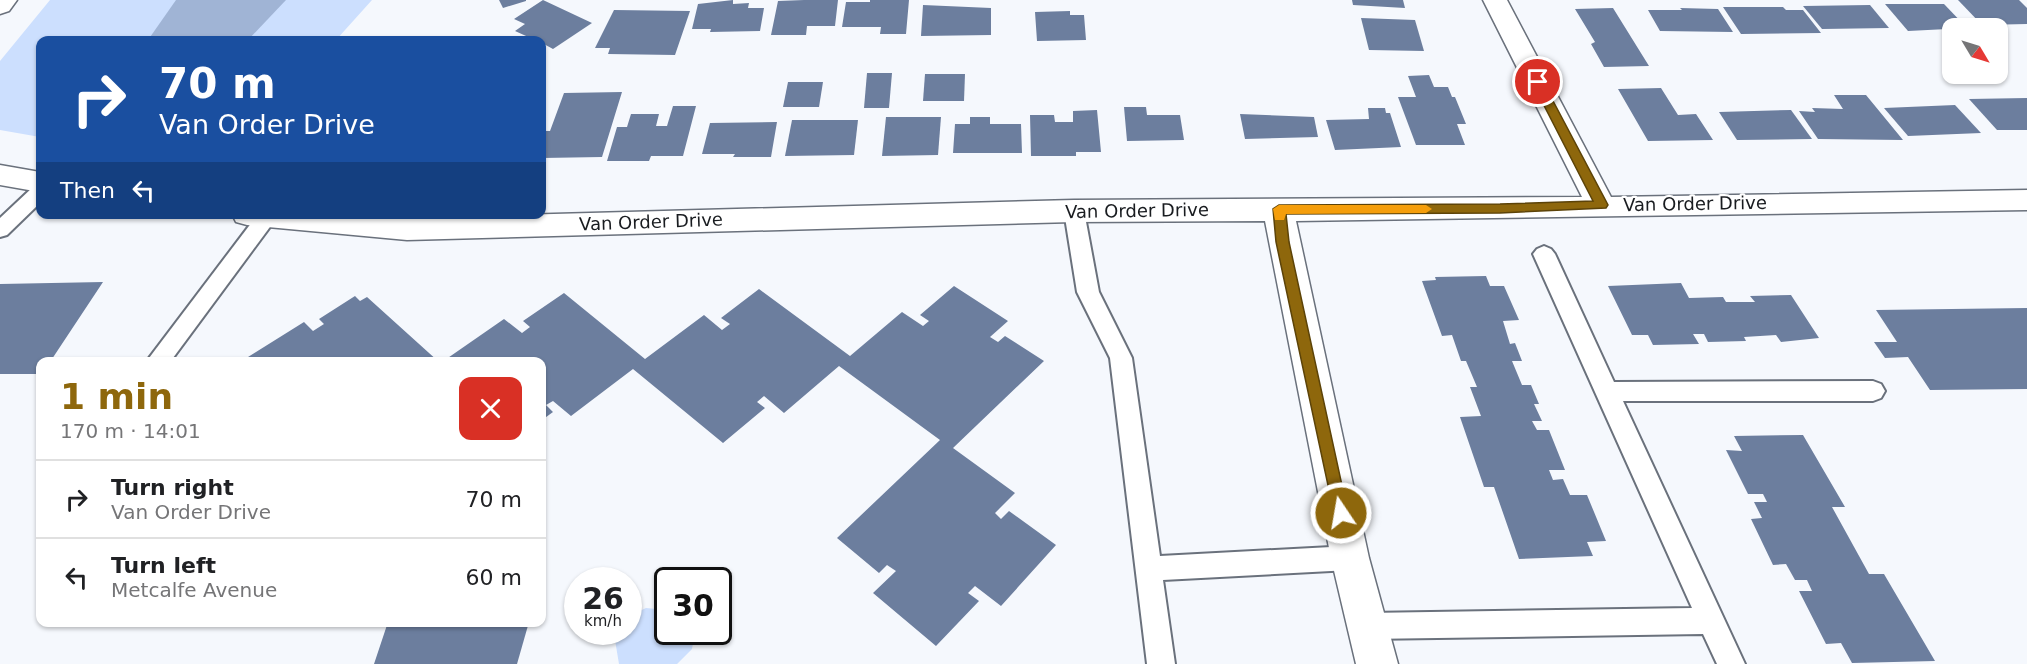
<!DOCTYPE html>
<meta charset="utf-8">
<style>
:root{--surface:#fff;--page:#f2f2f2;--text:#202124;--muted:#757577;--line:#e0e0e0;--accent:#8e670c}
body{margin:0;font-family:"DejaVu Sans",sans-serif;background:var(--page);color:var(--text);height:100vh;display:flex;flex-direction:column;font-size:22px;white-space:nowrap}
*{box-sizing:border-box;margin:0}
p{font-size:20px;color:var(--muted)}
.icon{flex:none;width:33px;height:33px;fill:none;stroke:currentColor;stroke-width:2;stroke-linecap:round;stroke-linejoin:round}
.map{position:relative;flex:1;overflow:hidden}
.drawer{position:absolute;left:36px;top:357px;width:510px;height:270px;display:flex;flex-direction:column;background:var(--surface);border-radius:12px;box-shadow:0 2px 4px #0004}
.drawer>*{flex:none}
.top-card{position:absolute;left:36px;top:36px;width:510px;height:183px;border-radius:12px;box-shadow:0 2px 4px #0004;background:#1a4fa0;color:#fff;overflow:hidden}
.needle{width:39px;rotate:128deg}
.controls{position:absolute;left:1942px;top:18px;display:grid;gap:12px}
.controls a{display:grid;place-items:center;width:66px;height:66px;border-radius:12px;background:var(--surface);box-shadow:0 2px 4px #0004;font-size:30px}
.speed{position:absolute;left:564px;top:567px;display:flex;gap:12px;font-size:30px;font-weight:700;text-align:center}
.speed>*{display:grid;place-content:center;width:78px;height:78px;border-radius:50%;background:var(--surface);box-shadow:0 2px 4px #0004;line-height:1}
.speed small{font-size:15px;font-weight:400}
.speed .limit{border:3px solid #111;border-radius:9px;background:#fff;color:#111}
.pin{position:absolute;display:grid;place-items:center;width:51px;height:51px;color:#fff;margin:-26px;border:3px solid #fff;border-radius:50%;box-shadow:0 2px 6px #0007}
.me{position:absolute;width:66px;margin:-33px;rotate:348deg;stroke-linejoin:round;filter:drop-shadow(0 0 4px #0008)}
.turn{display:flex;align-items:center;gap:21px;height:126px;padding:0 24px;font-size:27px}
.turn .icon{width:78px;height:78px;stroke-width:2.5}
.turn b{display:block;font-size:42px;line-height:51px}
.then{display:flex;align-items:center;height:57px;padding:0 24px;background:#0003;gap:12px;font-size:22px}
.round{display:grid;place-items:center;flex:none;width:63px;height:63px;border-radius:12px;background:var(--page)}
.headline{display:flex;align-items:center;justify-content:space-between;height:102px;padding:0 24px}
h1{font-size:36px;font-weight:700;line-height:45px;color:var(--accent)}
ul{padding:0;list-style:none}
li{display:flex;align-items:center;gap:18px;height:78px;padding:0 24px;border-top:2px solid var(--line)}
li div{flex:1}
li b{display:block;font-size:22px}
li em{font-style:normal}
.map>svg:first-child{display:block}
</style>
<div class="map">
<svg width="2027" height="664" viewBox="0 0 2027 664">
<rect width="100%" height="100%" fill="#f5f8fd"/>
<g fill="#ccdffe">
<path d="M50,0H372L336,40H40V137L0,130V61Z"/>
<path d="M646,608L667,610L668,632H695L692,649L677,664H619L615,640L617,632H628L629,616Z"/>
</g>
<path fill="#a0b4d5" d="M176,0H286L248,40H148Z"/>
<g fill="#6c7e9e">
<path d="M499,0H526V1L503,8Z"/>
<path d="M543,0L592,23L553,49L542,43V40H535L515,31L525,24L514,19Z"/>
<path d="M733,0V4L749,3L748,8H764L760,31L710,32L711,29H692L698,4Z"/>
<path d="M804,0H838L835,26H807L806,35H771L778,1Z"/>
<path d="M870,0H909L906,34H880L881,27H842L846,2H870Z"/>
<path d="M1352,0H1403L1405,8L1353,5Z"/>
<path d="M1958,0H2019L2027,8V24L1982,25Z"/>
<path d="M1885,4H1944L1967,28L1908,31Z"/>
<path d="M923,5L991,8V35L921,36Z"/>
<path d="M1870,5L1889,28L1822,29L1803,6Z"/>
<path d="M1723,7H1783L1786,10H1803L1821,33L1741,34Z"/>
<path d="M1613,8L1649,66L1604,67L1591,44L1595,42L1575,9Z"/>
<path d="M1680,8L1718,9L1733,32L1660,31L1648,10H1682Z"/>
<path d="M614,10L690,11L675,55L608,54L610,48H595Z"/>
<path d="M1070,11V15H1084L1086,40L1037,41L1035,12Z"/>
<path d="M1361,18L1415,20L1424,51L1369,50Z"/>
<path d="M867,73H892L889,108H864Z"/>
<path d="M925,74H965L964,101H923Z"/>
<path d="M1429,75L1434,87H1448L1452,97H1455L1466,124H1457L1465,145H1416L1398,97H1416L1408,76Z"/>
<path d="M788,82H823L819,107H783Z"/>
<path d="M1661,88L1678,115L1696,114L1713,140L1648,141L1618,89Z"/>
<path d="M622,92L602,157L542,158V131H550L564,93Z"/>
<path d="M1834,95H1866L1903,140L1818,139L1799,111L1815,112L1812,108L1843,109Z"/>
<path d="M2027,98V130H1997L1969,99Z"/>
<path d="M1955,105L1981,133L1908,136L1884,108Z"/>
<path d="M673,106H696L683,156H651L649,161H607L617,127H627L631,114H659L656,126H667Z"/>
<path d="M1124,107H1146L1147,115H1180L1184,140L1127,141Z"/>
<path d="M1368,108H1385L1386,113H1390L1401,147L1335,150L1326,120L1369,119Z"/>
<path d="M1097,110L1101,152H1076V156H1031L1030,115H1054L1055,122H1073V111Z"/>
<path d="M1791,110L1812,139L1737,140L1719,112Z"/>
<path d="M1240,114L1314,117L1318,137L1245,139Z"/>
<path d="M886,117H941L938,155L882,156Z"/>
<path d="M970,117H990V124H1021L1022,153H953L955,124H970Z"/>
<path d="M792,120H858L854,155L785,156Z"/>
<path d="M777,122L771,157H733L735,154H702L710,123Z"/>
<path d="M1486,276L1490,286H1504L1519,320L1503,321L1510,344L1515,343L1522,361H1512L1522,385H1531L1539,404H1534L1542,421H1532L1537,430H1549L1565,470H1549L1553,480L1563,479L1570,495H1587L1606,541L1587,542L1593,556L1519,559L1494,487H1484L1460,417L1481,416L1470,387H1477L1466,361H1461L1452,335L1442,336L1422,281L1436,280L1435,277Z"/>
<path d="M103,282L50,362H40V374H0V284Z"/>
<path d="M1681,283L1689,298L1723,297L1726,302H1755L1750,296L1791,295L1819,338L1781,342L1776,335L1744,337L1746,341L1708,342L1704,334H1693L1699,344L1653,345L1648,335H1632L1608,286Z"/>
<path d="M954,286L1008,321L990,337L998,342L1005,336L1044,361L953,448L1015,493L995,513L1001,519L1009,511L1056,545L1001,606L975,586L968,593L979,601L936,646L873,593L896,571L887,565L879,573L837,538L940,440L839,366L784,413L764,396L757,402L765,408L723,443L633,369L571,416L553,401L546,405L553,412L542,420V362H442L504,319L522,333L530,327L523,321L564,293L645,359L704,315L722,330L730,324L721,318L759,289L850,356L902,312L923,326L929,321L920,315Z"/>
<path d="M355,296L360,301L367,297L439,362H240L304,322L313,331L324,324L319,319Z"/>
<path d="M2027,308V389L1930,390L1908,357L1885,358L1874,342H1897L1876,310Z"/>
<path d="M1803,435L1845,507H1832L1869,574H1884L1935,661L1852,663L1841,643L1826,644L1799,591H1812L1807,580H1795L1786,564L1773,565L1751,519L1762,518L1754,502H1767L1763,494H1748L1726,450L1742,451L1734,436Z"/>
<path d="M388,622H529L517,664H374Z"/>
</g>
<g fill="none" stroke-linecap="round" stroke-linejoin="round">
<defs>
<g id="lane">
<path d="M40,185V203L7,235L0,237V218L33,187Z"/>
<path d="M1074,204L1081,206L1084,211L1099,292L1132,358L1160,556L1350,546L1359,550L1363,558L1359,566L1350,570L1163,580L1175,664H1147L1110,358L1077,292L1064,211L1067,206Z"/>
<path d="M258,214L278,216L170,362H146Z"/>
<path d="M1544,246L1551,249L1555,254L1614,382L1873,381L1881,384L1885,391L1881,398L1873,401H1623L1745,664H1717L1703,634L1367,639L1357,635L1353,626L1357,617L1367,613L1692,608L1533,254L1537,249Z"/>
</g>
<g id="street">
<path d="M0,0H17L9,11L0,14Z"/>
<path d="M1483,0H1507L1611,197L2027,190V210L1296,221L1369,558L1398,664H1356L1331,558L1265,221L1074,222L407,240L247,225L236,222L232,214H368L407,218L1074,200L1582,197Z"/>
<path d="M0,165L40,172V192L0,185Z"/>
</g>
</defs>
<use href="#lane" stroke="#6a717c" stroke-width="4"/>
<use href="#street" stroke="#6a717c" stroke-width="3"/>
<use href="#lane" fill="#fff" fill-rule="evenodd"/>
<use href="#street" fill="#fff" fill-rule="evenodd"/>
</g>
<path fill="#8e670c" stroke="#5c4308" stroke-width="1.5" d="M1538,79L1543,82L1608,205L1606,208L1500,213L1286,214L1289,242L1348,513L1346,518L1341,520L1335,518L1276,242L1273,209L1279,205L1500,204L1593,201L1532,82Z"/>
<path fill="#f59e0b" d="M1279,205H1426L1432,209L1426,213L1286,214L1284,220H1275L1273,209Z"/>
<g text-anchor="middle" stroke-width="4.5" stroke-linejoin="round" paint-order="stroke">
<g font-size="18" fill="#191c20" stroke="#fff">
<text transform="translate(1695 204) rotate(-1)" y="6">Van Order Drive</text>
<text transform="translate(1137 211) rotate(-1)" y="6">Van Order Drive</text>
<text transform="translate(651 222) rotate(-2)" y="6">Van Order Drive</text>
</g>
</g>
</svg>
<div class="controls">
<a><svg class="needle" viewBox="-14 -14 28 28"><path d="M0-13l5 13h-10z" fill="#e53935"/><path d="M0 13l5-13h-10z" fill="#757577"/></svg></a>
</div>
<div class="speed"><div>26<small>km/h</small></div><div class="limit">30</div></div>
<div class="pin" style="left:1538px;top:82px;background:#d93025"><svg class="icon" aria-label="arrive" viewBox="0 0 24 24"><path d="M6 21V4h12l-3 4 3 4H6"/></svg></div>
<svg class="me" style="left:1341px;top:513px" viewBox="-20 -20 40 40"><circle r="17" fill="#8e670c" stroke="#fff" stroke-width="3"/><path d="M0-11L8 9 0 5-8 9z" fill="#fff"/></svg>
<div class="top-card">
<div class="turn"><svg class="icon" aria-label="right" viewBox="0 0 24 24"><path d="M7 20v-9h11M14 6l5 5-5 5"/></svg><div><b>70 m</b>Van Order Drive</div></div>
<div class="then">Then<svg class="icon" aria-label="left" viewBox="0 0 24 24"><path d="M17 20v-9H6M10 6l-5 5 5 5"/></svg></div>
</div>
<section class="drawer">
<div class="headline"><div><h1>1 min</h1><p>170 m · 14:01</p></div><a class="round" style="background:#d93025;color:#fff"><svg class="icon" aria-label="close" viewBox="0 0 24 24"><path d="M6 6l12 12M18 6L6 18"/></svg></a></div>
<ul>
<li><svg class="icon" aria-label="right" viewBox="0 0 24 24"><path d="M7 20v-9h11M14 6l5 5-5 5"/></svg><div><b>Turn right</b><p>Van Order Drive</p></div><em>70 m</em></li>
<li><svg class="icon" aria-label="left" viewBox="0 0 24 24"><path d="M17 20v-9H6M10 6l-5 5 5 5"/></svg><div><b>Turn left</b><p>Metcalfe Avenue</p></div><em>60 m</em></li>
</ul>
</section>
</div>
